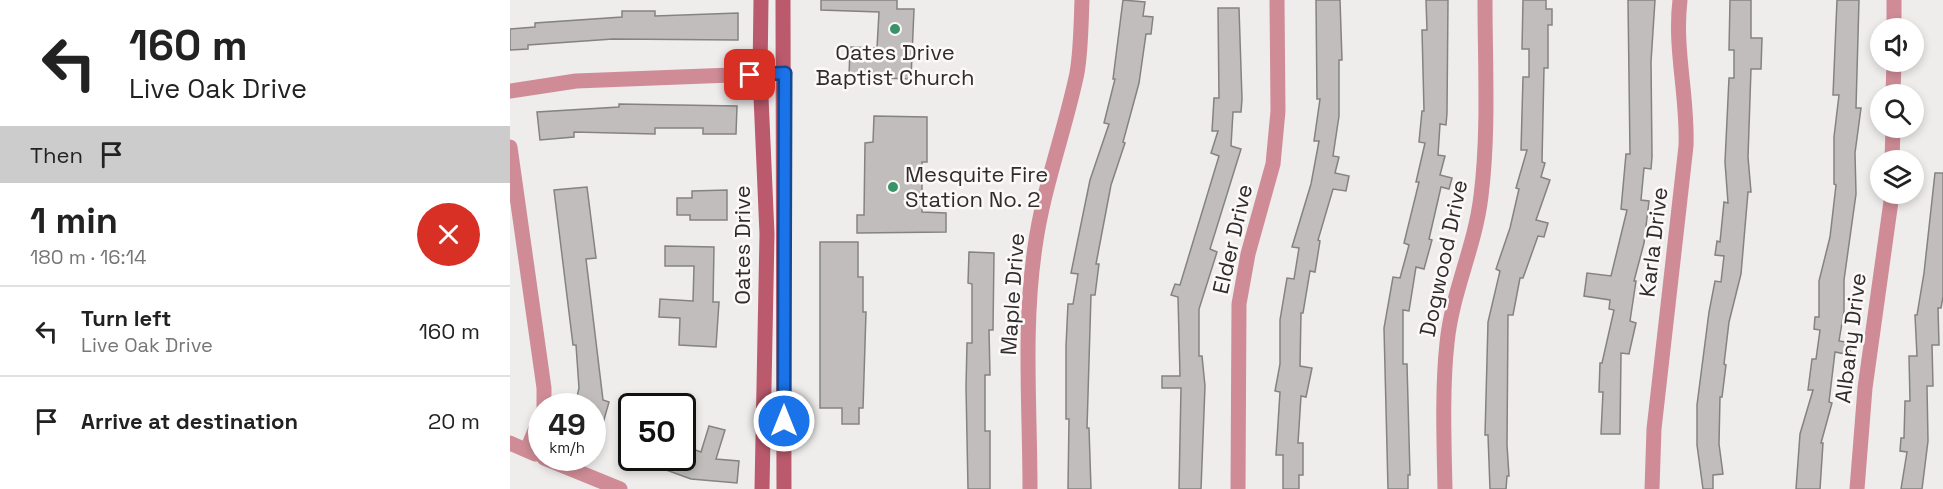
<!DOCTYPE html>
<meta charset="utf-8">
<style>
:root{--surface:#fff;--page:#f2f2f2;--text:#222;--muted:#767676;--line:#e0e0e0}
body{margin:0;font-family:"Space Grotesk",sans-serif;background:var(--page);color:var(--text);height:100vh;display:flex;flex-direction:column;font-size:22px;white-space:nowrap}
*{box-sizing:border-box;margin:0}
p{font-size:20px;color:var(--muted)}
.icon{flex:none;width:33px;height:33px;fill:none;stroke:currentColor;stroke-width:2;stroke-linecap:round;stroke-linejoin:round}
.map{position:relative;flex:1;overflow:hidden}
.side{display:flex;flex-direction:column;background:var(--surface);width:510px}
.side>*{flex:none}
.banner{background:#fff;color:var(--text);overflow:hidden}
.controls{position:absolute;left:1360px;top:18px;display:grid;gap:12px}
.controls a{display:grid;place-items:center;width:54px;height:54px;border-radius:50%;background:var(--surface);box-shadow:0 3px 9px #0003;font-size:30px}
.speed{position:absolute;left:18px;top:393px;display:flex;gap:12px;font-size:30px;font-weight:700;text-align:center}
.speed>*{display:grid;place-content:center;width:78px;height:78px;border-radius:50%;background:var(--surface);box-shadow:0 3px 9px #0003;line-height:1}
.speed small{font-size:15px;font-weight:400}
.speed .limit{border:3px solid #111;border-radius:9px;background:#fff;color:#111}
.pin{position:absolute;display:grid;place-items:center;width:51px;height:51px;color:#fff;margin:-26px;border-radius:12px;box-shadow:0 3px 9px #0006}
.me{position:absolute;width:66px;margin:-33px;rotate:0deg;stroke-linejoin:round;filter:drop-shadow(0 0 4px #0008)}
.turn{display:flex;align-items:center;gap:21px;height:126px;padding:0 30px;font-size:27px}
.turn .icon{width:78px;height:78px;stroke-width:2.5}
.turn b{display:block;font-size:42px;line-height:51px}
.then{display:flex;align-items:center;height:57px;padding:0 30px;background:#0003;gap:12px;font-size:22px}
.round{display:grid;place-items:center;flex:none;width:63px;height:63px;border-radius:32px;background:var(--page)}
.summary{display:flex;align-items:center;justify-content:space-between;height:102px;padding:0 30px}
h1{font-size:36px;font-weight:700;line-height:45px}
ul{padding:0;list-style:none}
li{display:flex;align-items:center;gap:18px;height:90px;padding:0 30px;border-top:2px solid var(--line)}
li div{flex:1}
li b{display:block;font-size:22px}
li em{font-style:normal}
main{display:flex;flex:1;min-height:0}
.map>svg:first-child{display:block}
</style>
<main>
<section class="side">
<div class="banner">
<div class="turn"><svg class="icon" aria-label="left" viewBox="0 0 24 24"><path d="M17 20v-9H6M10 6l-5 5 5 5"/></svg><div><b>160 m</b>Live Oak Drive</div></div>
<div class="then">Then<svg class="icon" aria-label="arrive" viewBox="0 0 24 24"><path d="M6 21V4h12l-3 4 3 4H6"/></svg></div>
</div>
<div class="summary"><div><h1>1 min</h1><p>180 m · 16:14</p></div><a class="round" style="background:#d93025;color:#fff"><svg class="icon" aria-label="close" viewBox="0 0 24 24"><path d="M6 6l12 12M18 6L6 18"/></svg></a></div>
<ul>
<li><svg class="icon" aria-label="left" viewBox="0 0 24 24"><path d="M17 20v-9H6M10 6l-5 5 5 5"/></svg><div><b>Turn left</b><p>Live Oak Drive</p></div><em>160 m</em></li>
<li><svg class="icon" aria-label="arrive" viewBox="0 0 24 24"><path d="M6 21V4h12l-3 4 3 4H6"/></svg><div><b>Arrive at destination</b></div><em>20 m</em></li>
</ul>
</section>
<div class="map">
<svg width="1433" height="489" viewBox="0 0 1433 489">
<rect width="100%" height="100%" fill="#efecec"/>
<g fill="#c1bdbd" stroke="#858282" stroke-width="1.5">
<path d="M311,0H387V9H404L401,79L339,77L340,47L367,48L369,12L311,10Z"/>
<path d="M613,0L635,2L633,16L643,17L641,34H636L629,83L613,142L615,143L601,185L586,264H589L585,295H581L577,428H579L581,489H558L559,419H556V346L558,304H563L568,274L561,273L580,180L599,124L594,123L605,79H603Z"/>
<path d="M806,0H830L832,60H829V116L823,156L829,157L825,173L839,176L836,191L823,189L808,240L810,241L805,272L800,271L793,313H791L790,366L802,368L796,397L791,396L788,443H793V475H789V489H773V455H766L770,392L765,391L770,364V320L777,278L784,279L789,248L782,247L801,184L809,141H804L810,99H807Z"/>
<path d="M916,0H938L937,113L936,125L930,124L928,155L935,156L930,175L942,178L939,189L931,187L919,239L922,240L914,269L906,267L899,311L893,310V364H897L900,475H898V489H878L874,328L883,277L890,278L899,245L894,243L909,182H906L915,143L909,142L912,111H914L912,30H917Z"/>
<path d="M1013,0H1036V9H1042V25H1038V68H1034L1032,162L1035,163L1031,177L1040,180L1026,220L1038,223L1034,237L1028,236L1013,278H1010L1003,315H998L997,445L999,476H997L996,489H980L978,435H975L978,322L990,271L986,269L1000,228L1009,189L1006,188L1017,150H1011L1013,77H1019V49H1012Z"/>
<path d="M1118,0H1145L1141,62L1142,157L1141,169L1134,168L1131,200L1139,201L1134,243L1124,281H1126L1120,321L1126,323L1119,354L1111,353L1110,434H1091L1093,392H1089L1090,363H1092L1104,310L1099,309L1100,300L1074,296L1077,273L1101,276L1117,210L1111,209L1116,154H1120Z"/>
<path d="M1220,0H1241V38H1252L1251,69H1241L1238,157L1241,192H1238L1231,274L1219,322L1214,364L1216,365L1212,397H1210L1209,444L1213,474L1203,475V489H1193L1187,445V405L1199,312L1205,281L1211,282L1214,256L1205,255L1207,241L1210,242L1214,202L1218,203L1215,162L1219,78H1224V50H1219Z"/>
<path d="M1327,0H1349L1346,108H1351L1345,153L1346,194L1334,280V311L1329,341L1341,343L1340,355L1325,352L1319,402L1322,403L1311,443H1313L1310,489H1286L1290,434L1303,390H1298L1302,359H1306L1310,330L1304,329L1305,317H1309V281L1320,237L1326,185L1324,184V137L1329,95H1323Z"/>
<path d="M708,8H729L732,99L731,112H723L721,146L731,149L700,249L707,252L689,309V356H692L695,386L691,489H669L671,388H652V376H670L668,297L661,295L665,284L670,285L709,156L701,153L708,131H702L704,98H709Z"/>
<path d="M112,11H145V16L228,13V40L103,39L18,45V49L0,50V29L25,27V23L112,17Z"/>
<path d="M109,104L227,106L226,134H193V128H145V134L64,132V137L30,140L27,112L109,107Z"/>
<path d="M364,116L417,117V162H412V212L436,213V232L347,233V215H354L355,143L363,142Z"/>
<path d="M1425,173H1433V297L1431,308H1428L1429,345H1422L1423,386H1417L1418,441L1412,489H1391L1397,452L1390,451L1391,438H1394L1395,401H1400L1399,356H1407L1405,315H1407L1414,273Z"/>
<path d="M77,187L86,258L76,259L93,400L99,402L86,448H82V406H65L69,388L66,345H63L44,190Z"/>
<path d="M217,190V220H180V215H167V198H182V191Z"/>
<path d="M310,242H348V277H353V312H356L353,408H349V424H332V408H310Z"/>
<path d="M155,246L204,247L203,302H209L206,347L169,345L170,318L149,317L150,299L183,301L184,266H155Z"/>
<path d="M459,252L484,253L483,330H479L480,375H475V431H480V489H458L456,387L457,343H462V284L458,283Z"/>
<path d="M199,426L215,430L206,459L229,461L227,483L181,479L126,459L172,458V445L191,452Z"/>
</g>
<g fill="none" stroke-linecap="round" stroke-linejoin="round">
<g stroke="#cf8c96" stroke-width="15">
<path d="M1384,28V0"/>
<path d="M0,91L66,81L275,73"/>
<path d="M1383,94L1384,62"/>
<path d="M0,147L34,388V406"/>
<path d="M1382,160L1383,128"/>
<path d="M0,443L25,454"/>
<path d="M17,450L32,413"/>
<path d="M34,458L110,489"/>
<path d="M520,489C520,408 513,327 525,247C533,188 555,131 567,73C571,50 571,24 572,0"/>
<path d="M728,489L729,304L738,254L763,164L768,111L767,0"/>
<path d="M935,489C934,443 932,388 937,343C942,292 965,247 971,196C979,132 975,65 975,0"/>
<path d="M1347,489L1355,388L1382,194"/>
</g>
<path stroke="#cf8c96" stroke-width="15" d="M1142,489L1144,429L1176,146C1178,97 1164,49 1170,0"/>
<g stroke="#ba5a6c" stroke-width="15">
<path d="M251,0L250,74L257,234L252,489"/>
<path d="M273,0L274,489"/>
</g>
</g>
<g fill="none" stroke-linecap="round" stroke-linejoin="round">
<defs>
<path id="route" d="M240,75L275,73L274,421"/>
</defs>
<use href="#route" stroke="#114b97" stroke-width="15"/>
<use href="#route" stroke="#1a73e8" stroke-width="10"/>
</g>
<g fill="#399268" stroke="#fdf9f9" stroke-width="2">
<circle cx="385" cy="29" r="6"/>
<circle cx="383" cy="187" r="6"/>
</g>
<g text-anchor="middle" stroke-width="5" stroke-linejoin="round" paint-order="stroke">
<g font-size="22" fill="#2e2c2d" stroke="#fdf9f9">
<text x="385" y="60">Oates Drive<tspan x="385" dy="25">Baptist Church</tspan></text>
<text x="395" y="182" text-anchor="start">Mesquite Fire<tspan x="395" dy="25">Station No. 2</tspan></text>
</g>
<g font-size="22" fill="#2e2c2d" stroke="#fdf9f9">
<text transform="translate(722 239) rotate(-77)" y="8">Elder Drive</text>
<text transform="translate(1143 242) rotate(-83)" y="8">Karla Drive</text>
<text transform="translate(232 245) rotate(-90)" y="8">Oates Drive</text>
<text transform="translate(933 258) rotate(-78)" y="8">Dogwood Drive</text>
<text transform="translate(502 294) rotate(-86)" y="8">Maple Drive</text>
<text transform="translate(1340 338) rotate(-83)" y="8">Albany Drive</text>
</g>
</g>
</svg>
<div class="controls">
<a><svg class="icon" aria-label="sound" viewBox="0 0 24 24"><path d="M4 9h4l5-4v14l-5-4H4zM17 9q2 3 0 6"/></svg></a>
<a><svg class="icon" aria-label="search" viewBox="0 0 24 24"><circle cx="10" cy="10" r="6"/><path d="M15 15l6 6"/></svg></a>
<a><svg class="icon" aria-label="layers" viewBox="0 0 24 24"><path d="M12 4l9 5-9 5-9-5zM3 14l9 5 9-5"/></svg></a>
</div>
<div class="speed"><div>49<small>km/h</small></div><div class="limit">50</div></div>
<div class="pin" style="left:240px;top:75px;background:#d93025"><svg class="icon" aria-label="arrive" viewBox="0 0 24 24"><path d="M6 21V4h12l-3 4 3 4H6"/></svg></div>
<svg class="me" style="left:274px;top:421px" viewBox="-20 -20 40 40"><circle r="17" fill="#1a73e8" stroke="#fff" stroke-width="3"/><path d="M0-11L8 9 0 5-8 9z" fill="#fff"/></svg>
</div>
</main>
